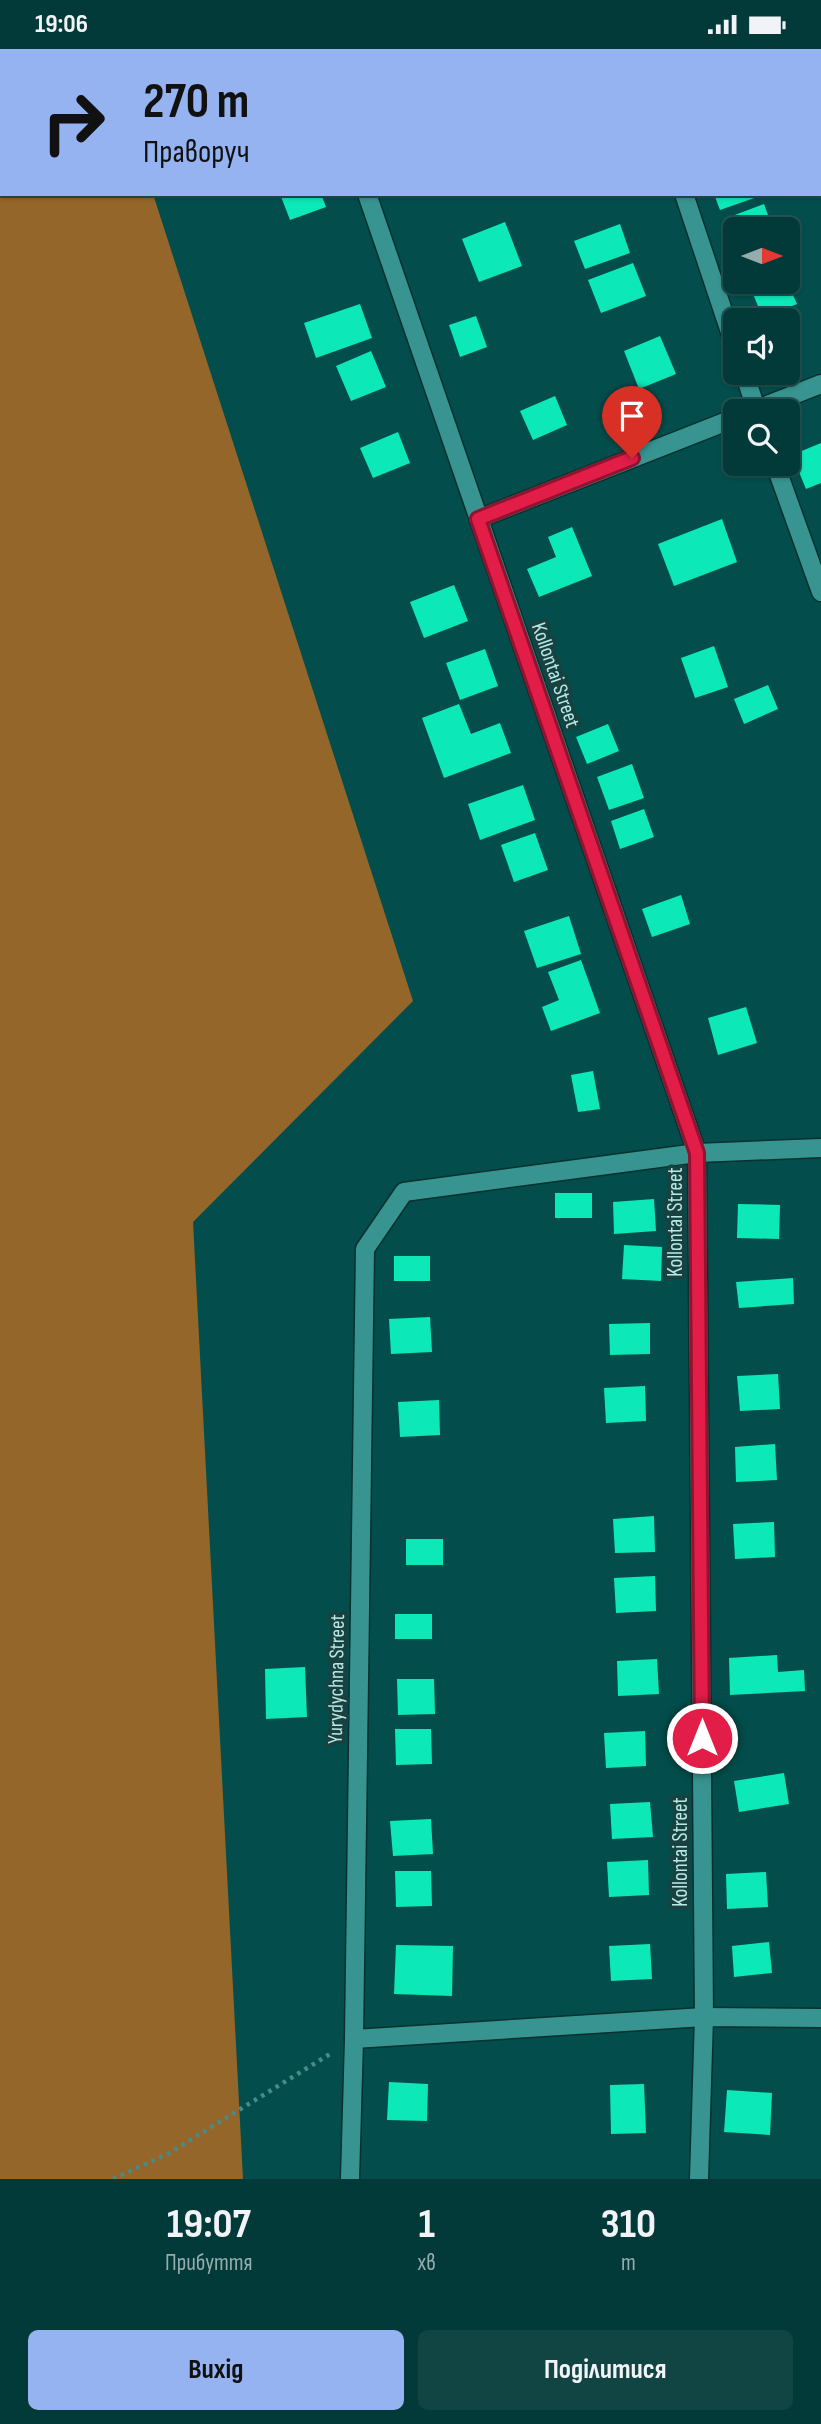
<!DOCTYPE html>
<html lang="uk">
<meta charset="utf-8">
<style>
:root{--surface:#023a39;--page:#104544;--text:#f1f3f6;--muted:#96adae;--line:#235453;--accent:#95b2f1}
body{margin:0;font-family:"Sofia Sans Condensed",sans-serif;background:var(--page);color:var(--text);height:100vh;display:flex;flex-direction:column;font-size:26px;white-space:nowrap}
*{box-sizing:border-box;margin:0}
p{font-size:23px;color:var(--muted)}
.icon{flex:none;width:38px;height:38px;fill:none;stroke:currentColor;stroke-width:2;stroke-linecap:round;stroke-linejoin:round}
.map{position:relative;height:2130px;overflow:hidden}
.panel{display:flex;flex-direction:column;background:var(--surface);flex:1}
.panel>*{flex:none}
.top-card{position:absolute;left:0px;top:0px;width:822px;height:147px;box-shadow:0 2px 5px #0004,0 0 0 2px var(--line);background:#95b2f1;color:#111;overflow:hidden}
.needle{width:46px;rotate:90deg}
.controls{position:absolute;left:723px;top:168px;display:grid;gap:14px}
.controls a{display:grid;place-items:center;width:77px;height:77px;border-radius:10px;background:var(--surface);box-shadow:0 2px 5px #0004,0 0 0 2px var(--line);font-size:35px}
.pin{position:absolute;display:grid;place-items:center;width:60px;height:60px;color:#fff;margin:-72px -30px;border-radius:50% 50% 50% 0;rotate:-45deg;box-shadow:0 0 7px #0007}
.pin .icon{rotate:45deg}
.me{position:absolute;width:77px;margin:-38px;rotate:0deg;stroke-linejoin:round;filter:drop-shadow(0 0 5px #0008)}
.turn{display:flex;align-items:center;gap:24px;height:147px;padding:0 28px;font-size:32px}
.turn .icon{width:91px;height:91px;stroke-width:2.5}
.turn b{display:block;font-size:49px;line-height:60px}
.eta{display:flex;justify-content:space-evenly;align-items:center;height:119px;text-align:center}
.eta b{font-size:42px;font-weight:700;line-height:49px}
.button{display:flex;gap:14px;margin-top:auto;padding:14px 28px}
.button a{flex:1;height:80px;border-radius:10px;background:var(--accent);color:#111;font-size:28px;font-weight:700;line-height:80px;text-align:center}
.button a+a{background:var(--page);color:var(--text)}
.status{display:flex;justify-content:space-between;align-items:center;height:49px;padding:0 35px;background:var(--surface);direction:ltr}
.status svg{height:19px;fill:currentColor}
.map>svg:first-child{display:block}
</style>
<div class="status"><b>19:06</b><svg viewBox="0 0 49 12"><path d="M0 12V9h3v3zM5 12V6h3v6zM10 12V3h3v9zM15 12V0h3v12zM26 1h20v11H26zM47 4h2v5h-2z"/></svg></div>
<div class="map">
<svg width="821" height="2130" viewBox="0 0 821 2130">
<rect width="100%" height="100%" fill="#034e4c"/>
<path fill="#946629" d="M0,0H106L107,2H2V145H153L413,952L193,1173L243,2130H0Z"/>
<g fill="#0de8b9">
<path d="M280,145H321L326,158L290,171Z"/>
<path d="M714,145H756L757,148L720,161Z"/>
<path d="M764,155L773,180H735V199L724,170Z"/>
<path d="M505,173L522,217L479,233L462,190Z"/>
<path d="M620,175L630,204L585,220L574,192Z"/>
<path d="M633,214L646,247L601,264L588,231Z"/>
<path d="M748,233H787L797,255L763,269Z"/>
<path d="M360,255L372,289L316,309L304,274Z"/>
<path d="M476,267L487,298L460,308L449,276Z"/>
<path d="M660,287L676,325L639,340L624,302Z"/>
<path d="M371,302L386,338L351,352L336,317Z"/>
<path d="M555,347L567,376L533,391L520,362Z"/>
<path d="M398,383L410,414L373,429L360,399Z"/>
<path d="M821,394V434L806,440L792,406Z"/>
<path d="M722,470L737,513L674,537L658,495Z"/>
<path d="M572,478L592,527L539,548L527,520L556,508L548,488Z"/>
<path d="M454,536L468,572L424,589L410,553Z"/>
<path d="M714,597L728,638L695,649L681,609Z"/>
<path d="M485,600L498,637L460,651L446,614Z"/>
<path d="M768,636L778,660L744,675L734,650Z"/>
<path d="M459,655L471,685L500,674L511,704L444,729L422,669Z"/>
<path d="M608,675L619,702L587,715L576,688Z"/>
<path d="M632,715L644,749L609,761L597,728Z"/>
<path d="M523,736L535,771L480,791L468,755Z"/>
<path d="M644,760L654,788L620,800L611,772Z"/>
<path d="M535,784L548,821L514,833L501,796Z"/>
<path d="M681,846L690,875L652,888L642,860Z"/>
<path d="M569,867L581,905L537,919L524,882Z"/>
<path d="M581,911L600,964L551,982L542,958L559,951L548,923Z"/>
<path d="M746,958L757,994L718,1006L708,969Z"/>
<path d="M593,1022L600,1060L578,1063L571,1026Z"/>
<rect x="555" y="1144" width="37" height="25"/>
<path d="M654,1150L656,1182L614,1185L613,1153Z"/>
<path d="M738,1155L780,1156L779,1190L737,1189Z"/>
<path d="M624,1196L662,1198L661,1232L622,1230Z"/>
<rect x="394" y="1207" width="36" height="25"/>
<path d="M793,1229L794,1255L739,1259L736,1233Z"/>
<path d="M430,1268L432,1303L391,1305L389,1270Z"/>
<path d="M650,1274V1305L610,1306L609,1275Z"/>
<path d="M778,1325L780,1360L740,1362L737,1327Z"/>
<path d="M645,1337L646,1372L606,1374L604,1339Z"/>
<path d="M439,1351L440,1386L400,1388L398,1353Z"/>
<path d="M775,1395L777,1431L736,1433L735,1398Z"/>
<path d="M654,1467L655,1503L615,1504L613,1470Z"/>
<path d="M774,1473L775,1508L735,1510L733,1475Z"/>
<rect x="406" y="1490" width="37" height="26"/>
<path d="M655,1527L656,1562L616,1564L614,1529Z"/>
<rect x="395" y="1565" width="37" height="25"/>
<path d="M777,1606L778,1623L804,1621L805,1642L730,1646L729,1609Z"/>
<path d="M657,1610L659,1645L618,1647L617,1612Z"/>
<path d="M305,1618L307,1668L266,1670L265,1620Z"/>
<path d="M397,1630H434L435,1665L398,1666Z"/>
<path d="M395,1680H431L432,1715L396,1716Z"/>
<path d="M645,1682L646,1717L606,1719L604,1684Z"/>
<path d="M784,1724L789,1755L739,1763L734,1732Z"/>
<path d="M650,1753L653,1788L612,1790L610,1755Z"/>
<path d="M431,1770L433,1805L393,1807L390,1772Z"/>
<path d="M648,1811L649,1846L609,1848L607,1813Z"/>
<path d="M395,1822H431L432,1857L396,1858Z"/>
<path d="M766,1823L768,1858L727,1860L726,1825Z"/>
<path d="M769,1893L772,1924L734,1928L732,1897Z"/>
<path d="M650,1895L652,1930L611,1932L609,1897Z"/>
<path d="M396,1896L453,1897L452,1947L394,1945Z"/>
<path d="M389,2033L428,2035L427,2072L387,2071Z"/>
<path d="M644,2035L646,2084L611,2085L610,2036Z"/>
<path d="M727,2041L772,2044L770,2086L724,2083Z"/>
</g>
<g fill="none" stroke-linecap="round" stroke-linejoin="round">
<defs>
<g id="minor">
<path d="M316,0L317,2"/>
<path d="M635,0V2"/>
<path d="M367,145L697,1104L704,1968L699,2130"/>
<path d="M684,145L735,298"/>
<path d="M744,324L757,362"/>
<path d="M752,362L821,335"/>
<path d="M775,415L821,543"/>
<path d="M478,470L735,369"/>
<path d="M354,1990L704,1968L821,1969"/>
<path d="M350,2130L354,1990L365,1200L404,1143L697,1104L821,1099"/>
</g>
</defs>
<use href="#minor" stroke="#08312f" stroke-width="21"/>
<path stroke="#498b88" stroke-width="4.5" stroke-dasharray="3.5 5" stroke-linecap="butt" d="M113,2130L169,2104L330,2005"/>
<use href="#minor" stroke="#379490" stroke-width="18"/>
</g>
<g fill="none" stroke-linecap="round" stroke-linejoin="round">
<defs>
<path id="route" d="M632,409L478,470L697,1104L702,1689"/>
</defs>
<use href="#route" stroke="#92132f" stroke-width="18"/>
<use href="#route" stroke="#e11d48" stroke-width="12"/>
</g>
<g text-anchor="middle" stroke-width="7" stroke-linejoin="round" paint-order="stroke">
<g font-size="21" fill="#b4e9e5" stroke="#1a403f">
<text transform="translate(556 626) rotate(71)" y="7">Kollontai Street</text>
<text transform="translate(675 1173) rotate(-90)" y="7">Kollontai Street</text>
<text transform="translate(336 1630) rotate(-89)" y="7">Yurydychna Street</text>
<text transform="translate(680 1803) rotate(-90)" y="7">Kollontai Street</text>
</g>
</g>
</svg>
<div class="controls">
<a><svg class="needle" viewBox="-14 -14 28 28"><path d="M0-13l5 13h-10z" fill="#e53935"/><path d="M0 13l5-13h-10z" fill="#96adae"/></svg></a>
<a><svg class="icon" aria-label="sound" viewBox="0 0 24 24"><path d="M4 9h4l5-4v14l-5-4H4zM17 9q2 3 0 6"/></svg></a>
<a><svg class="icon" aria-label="search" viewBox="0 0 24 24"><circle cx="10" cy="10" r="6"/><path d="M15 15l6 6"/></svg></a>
</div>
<div class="pin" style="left:632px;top:409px;background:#d93025"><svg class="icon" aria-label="arrive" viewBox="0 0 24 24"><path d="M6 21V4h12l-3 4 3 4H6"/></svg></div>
<svg class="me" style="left:702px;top:1689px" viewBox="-20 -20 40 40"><circle r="17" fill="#e11d48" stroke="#fff" stroke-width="3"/><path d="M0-11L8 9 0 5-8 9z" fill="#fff"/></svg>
<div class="top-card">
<div class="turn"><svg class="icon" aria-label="right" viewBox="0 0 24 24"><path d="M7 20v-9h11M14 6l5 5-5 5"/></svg><div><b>270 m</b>Праворуч</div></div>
</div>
</div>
<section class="panel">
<div class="eta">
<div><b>19:07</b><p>Прибуття</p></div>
<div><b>1</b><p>хв</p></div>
<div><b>310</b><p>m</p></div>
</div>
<div class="button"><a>Вихід</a><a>Поділитися</a></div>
</section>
